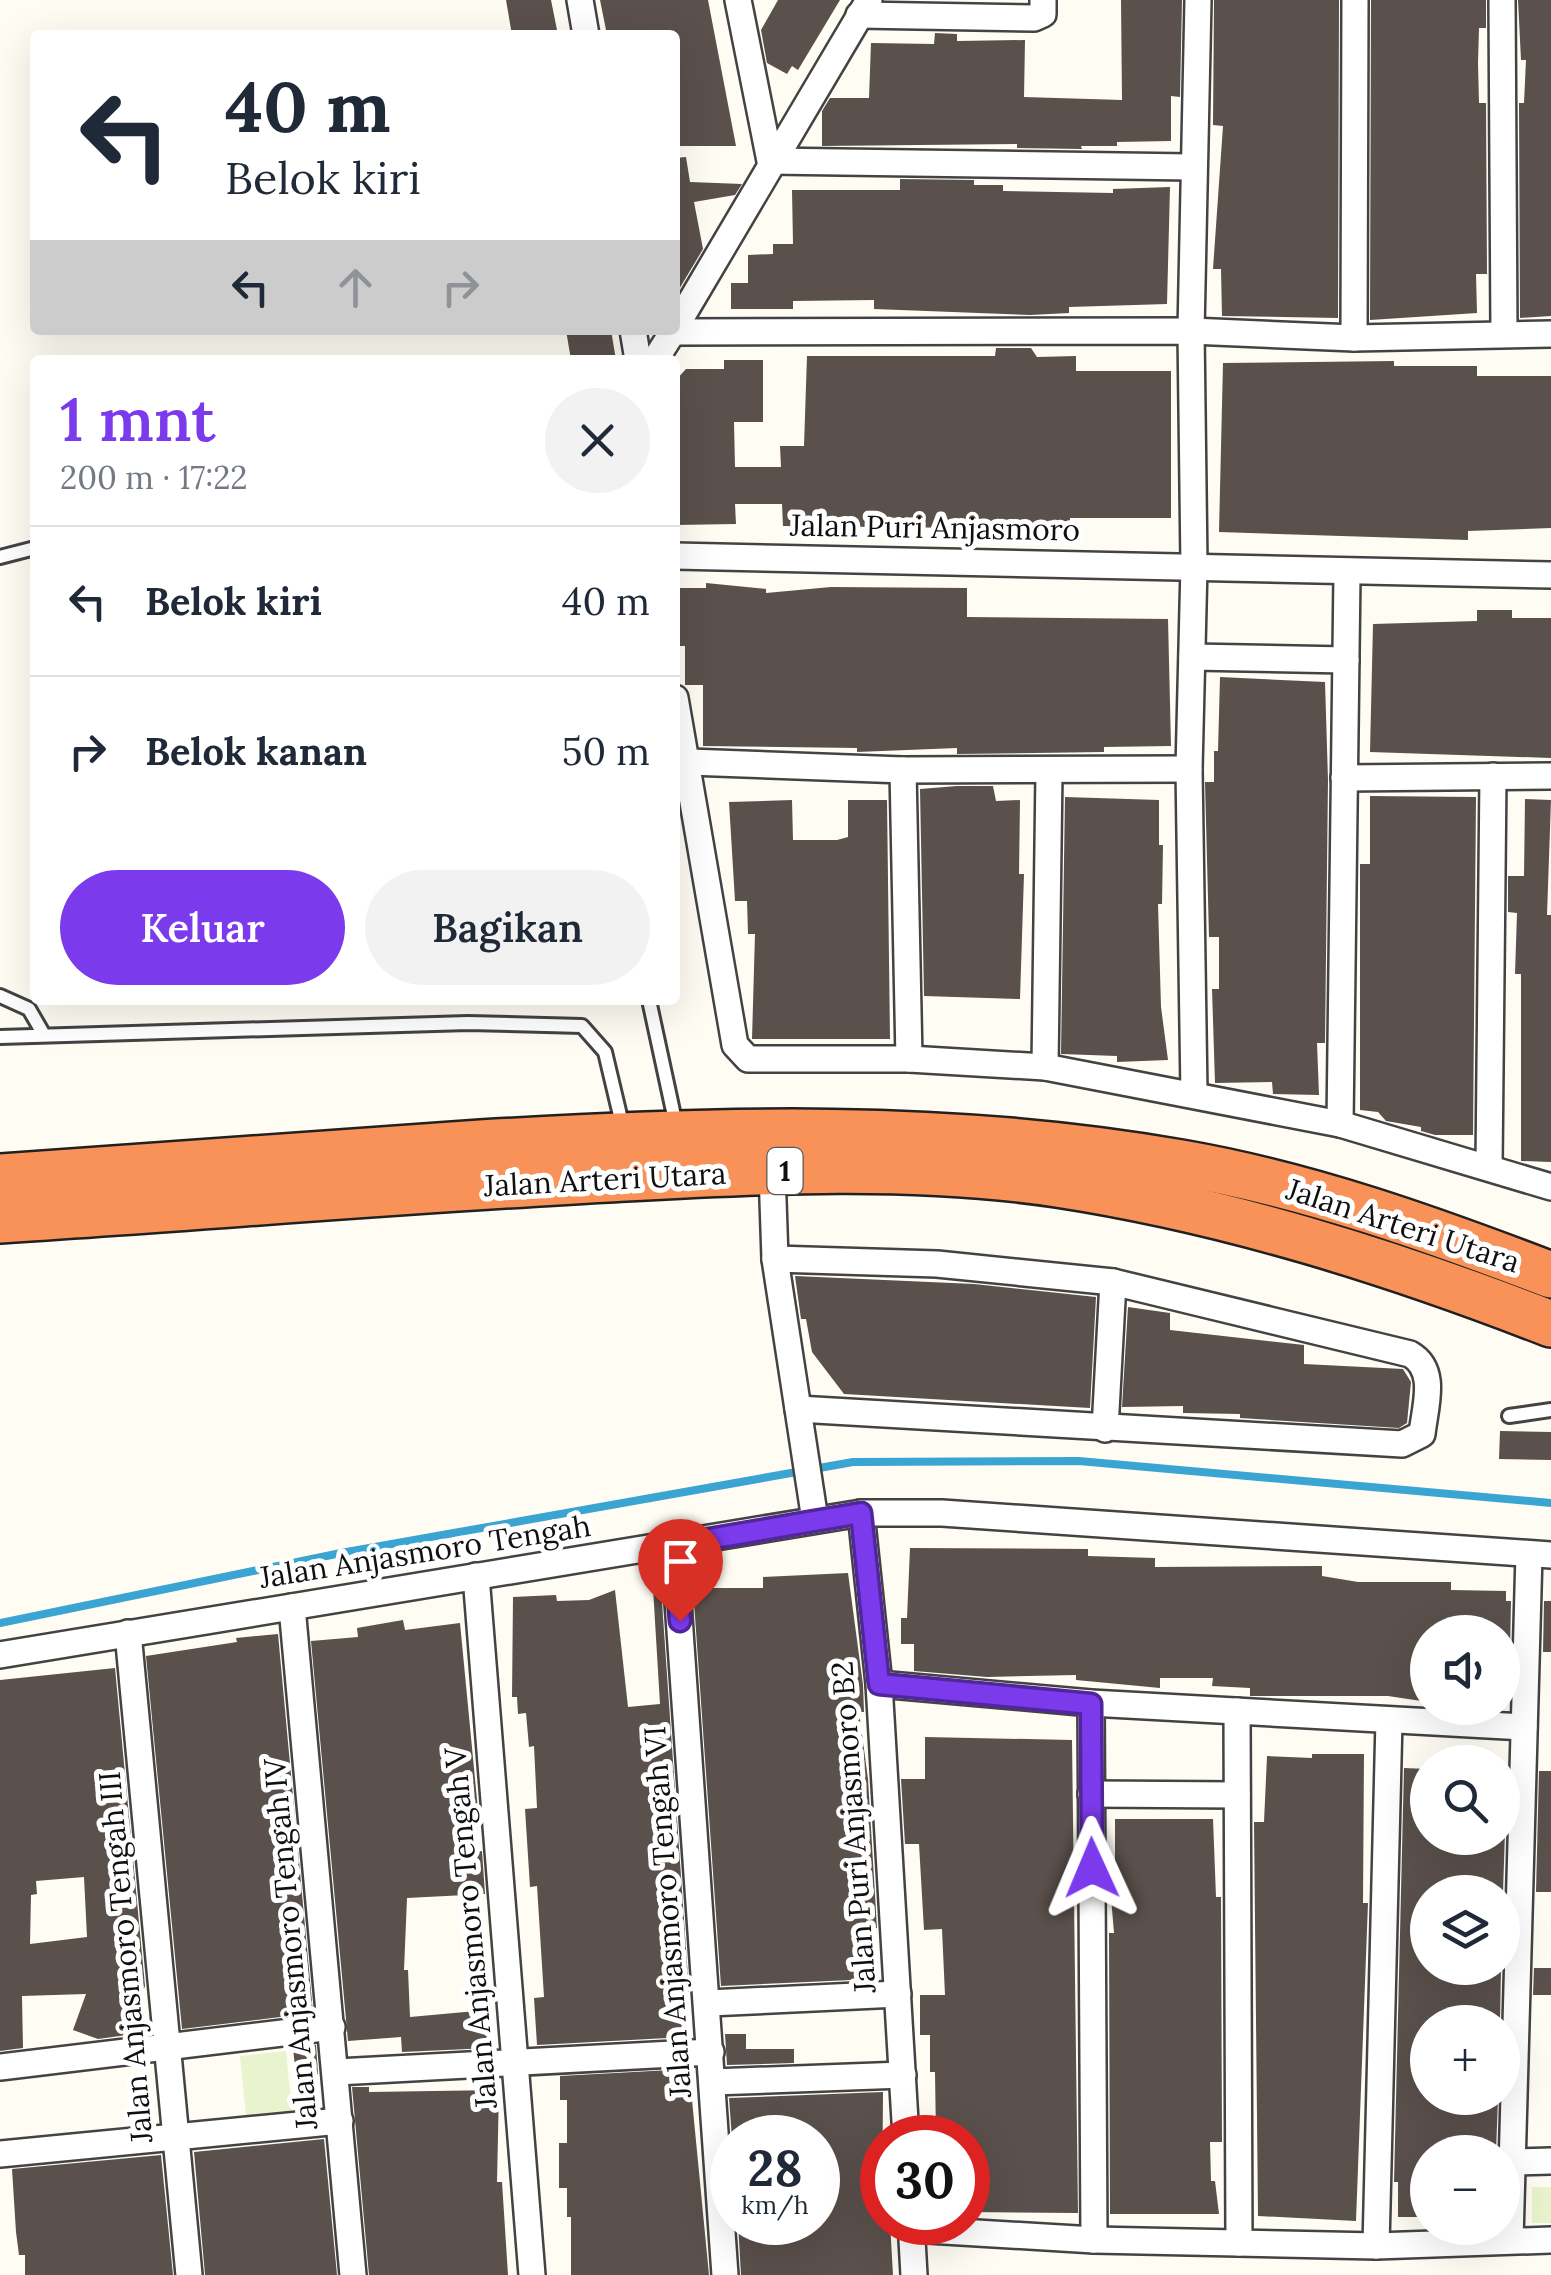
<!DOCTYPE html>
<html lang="id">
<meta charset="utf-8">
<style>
:root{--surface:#fff;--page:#f2f2f3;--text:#1f2937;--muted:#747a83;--line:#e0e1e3;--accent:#7c3aed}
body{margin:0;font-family:Lora,serif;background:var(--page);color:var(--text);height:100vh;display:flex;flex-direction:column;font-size:38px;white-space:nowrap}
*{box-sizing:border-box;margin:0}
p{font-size:32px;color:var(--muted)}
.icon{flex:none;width:55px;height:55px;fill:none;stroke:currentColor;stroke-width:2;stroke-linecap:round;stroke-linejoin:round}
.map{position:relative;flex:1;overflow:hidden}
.side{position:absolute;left:30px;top:355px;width:650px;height:650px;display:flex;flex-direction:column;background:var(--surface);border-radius:10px;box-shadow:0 10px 40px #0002}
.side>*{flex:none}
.hud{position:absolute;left:30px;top:30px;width:650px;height:305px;border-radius:10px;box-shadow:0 10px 40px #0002;background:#fff;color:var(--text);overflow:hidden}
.buttons{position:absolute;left:1410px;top:1615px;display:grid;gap:20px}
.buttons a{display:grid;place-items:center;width:110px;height:110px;border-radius:50%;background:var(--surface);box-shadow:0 10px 40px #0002;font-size:50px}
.speed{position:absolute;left:710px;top:2115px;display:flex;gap:20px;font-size:50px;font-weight:700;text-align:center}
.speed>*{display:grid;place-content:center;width:130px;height:130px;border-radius:50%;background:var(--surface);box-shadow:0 10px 40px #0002;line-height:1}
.speed small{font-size:25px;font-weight:400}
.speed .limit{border:15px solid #d22;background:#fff;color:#111}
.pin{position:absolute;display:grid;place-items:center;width:85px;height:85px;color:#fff;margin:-102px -42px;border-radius:50% 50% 50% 0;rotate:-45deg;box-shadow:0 0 10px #0007}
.pin .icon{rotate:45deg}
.me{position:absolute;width:110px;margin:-55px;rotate:359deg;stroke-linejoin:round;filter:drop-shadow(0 0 8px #0008)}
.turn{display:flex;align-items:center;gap:35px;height:210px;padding:0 30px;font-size:45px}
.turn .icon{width:130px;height:130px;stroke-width:2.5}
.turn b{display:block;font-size:70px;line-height:85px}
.lanes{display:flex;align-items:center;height:95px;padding:0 30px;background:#0003;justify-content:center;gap:50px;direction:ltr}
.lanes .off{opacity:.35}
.round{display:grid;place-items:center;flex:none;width:105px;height:105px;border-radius:52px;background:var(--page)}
.overview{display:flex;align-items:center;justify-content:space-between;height:170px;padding:0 30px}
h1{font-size:60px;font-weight:600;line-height:75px;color:var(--accent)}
.button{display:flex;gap:20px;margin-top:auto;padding:20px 30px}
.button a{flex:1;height:115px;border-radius:60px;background:var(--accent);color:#fff;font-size:40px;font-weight:600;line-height:115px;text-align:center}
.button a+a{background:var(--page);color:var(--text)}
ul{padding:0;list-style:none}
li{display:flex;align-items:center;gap:30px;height:150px;padding:0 30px;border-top:2px solid var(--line)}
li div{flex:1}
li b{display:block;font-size:38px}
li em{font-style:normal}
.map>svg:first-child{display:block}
</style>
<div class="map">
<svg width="1551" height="2275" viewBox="0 0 1551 2275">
<rect width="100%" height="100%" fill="#fffcf4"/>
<g fill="#e9f3cd">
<path d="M286,2051L292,2112L246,2116L240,2056Z"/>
<rect x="1532" y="2187" width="19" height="36"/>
</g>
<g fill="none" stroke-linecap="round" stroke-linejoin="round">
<path stroke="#3aa4d3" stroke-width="8" d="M0,1623L341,1553L853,1462L1079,1461L1551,1503"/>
</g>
<g fill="#5a504c" fill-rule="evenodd">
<path d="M506,0H551L558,35H512Z"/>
<path d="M600,0H708L736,146H675V35H607Z"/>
<path d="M778,0H840L798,70L792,66L787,74L767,63L761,30Z"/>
<path d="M1121,0H1182L1180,97L1171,96V141L1117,142V146H1081L1082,149L1017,148V144L822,146V111L830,98H869L871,43L934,44L935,33L957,34V41L1025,40L1024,97L1122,100Z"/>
<path d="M1214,0H1339L1338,318L1222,316L1221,269H1213L1223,126L1213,125Z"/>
<path d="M1371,0H1486V28H1479L1478,63L1479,103H1486L1487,274H1476L1477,313L1370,320Z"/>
<path d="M1518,0H1551V316L1520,318L1519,103H1524L1526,60H1521Z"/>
<path d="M686,157L690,182L742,184L735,195L694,202L703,249L675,296V158Z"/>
<path d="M900,179L974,180V185H1003V191L1113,193V189L1170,187L1167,304L1069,307V313L1030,315L874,309V300L793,301V309H731V283H748V255L773,254V244H793L792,190H900Z"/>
<path d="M566,330H611L616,360H571Z"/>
<path d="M996,348H1031L1037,357L1076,356V371H1171V518H1070L1069,538L1015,537L971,533V528L783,526L782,504H735L736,524L675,525V381L686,369H724V360H763V422H734L735,467H781L780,446H804L807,356H995Z"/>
<path d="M1394,361V366H1477V376H1551V528L1468,531V540L1219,532L1223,363Z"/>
<path d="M706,583L766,589V593L831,587L967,588V617L1168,619L1171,746L1104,747V752L957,754V748L857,752V748L703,746V685H685V646H675V588H706Z"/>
<path d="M1477,610H1512V618H1551V758L1370,752L1373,624L1477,621Z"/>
<path d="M1220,677L1325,682L1328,780L1325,1043H1317L1319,1095L1273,1094L1272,1082L1215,1083L1212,989H1219V937H1209L1205,782H1214V751H1218Z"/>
<path d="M957,786H993L996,801L1020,800L1019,874H1024L1020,999L924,996L920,789Z"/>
<path d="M1370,796L1476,797L1473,1135H1435L1421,1131V1127L1386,1121L1378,1112L1360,1110V864H1370Z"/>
<path d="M1065,797L1159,800V845H1163L1162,904H1158L1161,1007L1168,1060L1117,1062V1056L1061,1054Z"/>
<path d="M1525,799L1551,800L1547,915H1551V1162L1521,1161V974H1515L1517,913L1508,912V876H1524Z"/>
<path d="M792,800L793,840H837L848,837V800H887L890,1039H752L755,934H748L747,901H735L729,802Z"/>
<path d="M795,1276L974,1284L1096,1297L1090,1408L844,1394L812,1352L806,1319H801Z"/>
<path d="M1128,1307L1170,1313V1330L1304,1345V1364L1403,1369L1411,1382L1407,1423L1399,1428L1240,1418V1414L1183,1413V1406L1122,1407Z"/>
<path d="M1500,1431L1551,1432V1460L1499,1459Z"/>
<path d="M910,1548L1088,1549V1556L1155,1558V1567L1322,1566V1576L1358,1582H1451V1590L1506,1591V1601H1511L1510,1652L1502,1651V1632H1428V1702L1388,1696H1250V1688L1212,1686L1213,1678H1160V1688L1076,1680V1675L987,1677L914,1671V1644H901V1618H907Z"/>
<path d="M848,1573L863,1685L864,1712H859L868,1779L877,1928L873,1929L874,1979L721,1986L693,1588H763V1577Z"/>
<path d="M653,1588H661L689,1992H683L686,2037L537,2045L534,1998L544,1997L537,1886L530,1887L525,1809L537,1808L534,1746L529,1747L526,1713L518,1714L517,1697H512L513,1597L556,1595L557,1601L589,1600L615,1590L628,1707L660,1704Z"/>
<path d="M1544,1601H1551V1652H1543Z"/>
<path d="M403,1620L405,1630L460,1623L478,1810L476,1852L482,1851L485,1894L407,1898L404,1970H408L410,2017L487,2010L490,2048L402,2052L401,2037L348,2041L311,1641L358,1637L357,1628Z"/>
<path d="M278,1634L313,2013L182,2029L146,1656L237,1642L236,1638Z"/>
<path d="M115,1668L145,1986L127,2035L98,2039L73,2030L86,1994L22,1996L23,2048L0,2051V1680ZM84,1877L87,1937L30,1944L31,1895L37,1894L36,1881Z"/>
<path d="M925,1737L1072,1740L1078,2213L968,2212V2138H936L935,2072H930V2035H920V1995H945L942,1929L924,1930L919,1844H905L901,1779H925Z"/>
<path d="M1312,1754H1364L1363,1903H1368L1356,2221L1258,2216L1254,1822H1264L1267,1756L1312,1758Z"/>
<path d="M1404,1768L1428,1769V1838H1502V1771H1507L1503,1892H1428V1968H1501L1500,2022H1428V2098H1498L1496,2152H1428V2217H1398V2182H1394Z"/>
<path d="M1539,1771H1551V1892H1536Z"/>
<path d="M1115,1819H1213L1216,1897H1221L1222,2142H1210L1211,2181H1215L1219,2214H1110L1109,1933H1114L1108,1861H1115Z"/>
<path d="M1534,1968H1551V1995H1533Z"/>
<path d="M725,2034H746V2049H794V2063L727,2065Z"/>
<path d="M316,2045L318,2074L296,2076L293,2048Z"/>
<path d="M689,2069L709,2275H571V2217H567V2188H559V2143H567V2100H560V2076Z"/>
<path d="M352,2087H369V2092L499,2090L497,2182H502L508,2275H369Z"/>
<path d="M883,2092L882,2222H890L893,2275H741L738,2222H818V2138H732L729,2098Z"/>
<path d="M324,2139L337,2275H205L194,2152Z"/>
<path d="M161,2155L173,2275H25V2255H19L16,2232L12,2169Z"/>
</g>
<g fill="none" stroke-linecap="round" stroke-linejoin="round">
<defs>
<g id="lane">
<path d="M0,557L35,548"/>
<path d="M0,996L29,1009L44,1035"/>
<path d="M649,1000L676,1125"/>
<path d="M0,1037L468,1023L582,1026L605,1052L623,1128"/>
<path d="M1509,1416L1551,1410"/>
</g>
<g id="street">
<path d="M580,0L586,35"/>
<path d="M738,0L770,161L1191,167"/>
<path d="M1502,0L1504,333"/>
<path d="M859,15L1034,18L1043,14V0"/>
<path d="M675,328L869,0"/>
<path d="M633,330L638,360"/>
<path d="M673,332L1191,331L1354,338L1551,334"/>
<path d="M1354,338L1355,0"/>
<path d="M655,360L674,330"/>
<path d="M675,556L1551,575"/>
<path d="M1192,657L1346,660"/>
<path d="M675,698L735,1045L748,1059H909L1045,1067L1340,1124L1551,1187"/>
<path d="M689,762L903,770L1189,769"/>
<path d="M903,770L909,1059"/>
<path d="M1344,778L1551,776"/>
<path d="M1045,1067L1049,772"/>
<path d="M1194,1093L1189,769L1194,566L1191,331L1198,0"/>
<path d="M1340,1124L1347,574"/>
<path d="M1489,1166L1493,776"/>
<path d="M772,1171L775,1259L815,1520"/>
<path d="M775,1259L937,1264L1113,1282L1410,1354C1438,1370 1425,1406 1422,1434L1402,1444L798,1409"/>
<path d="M1105,1429L1113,1282"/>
<path d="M861,1513L879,1684L906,2138"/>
<path d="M674,1545L725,2275"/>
<path d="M476,1576L532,2275"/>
<path d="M292,1607L353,2275"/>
<path d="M128,1633L189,2275"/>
<path d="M0,1655L861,1513H942L1551,1555"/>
<path d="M879,1684L1091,1703L1524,1727"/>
<path d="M1091,1703L1094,2240"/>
<path d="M1237,1711L1239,2243"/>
<path d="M1091,1794L1237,1795"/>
<path d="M709,2003L898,1994"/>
<path d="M0,2067L332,2027"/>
<path d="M337,2072L711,2052"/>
<path d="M713,2082L903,2075"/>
<path d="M0,2154L340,2121"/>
<path d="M1514,2162L1551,2161"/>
<path d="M911,2222L914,2275"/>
<path d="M911,2229L1094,2240L1376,2246L1551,2240"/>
<path d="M1510,2240L1529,1554"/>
<path d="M1376,2246L1389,1720"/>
</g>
<g id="highway">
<path d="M0,1177C160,1165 320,1153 481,1143C715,1129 949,1122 1181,1163C1308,1185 1431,1229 1551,1275"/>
<path d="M0,1220C203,1207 405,1190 608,1179C757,1171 908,1162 1057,1184C1227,1210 1392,1262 1551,1324"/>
</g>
</defs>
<use href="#lane" stroke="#434343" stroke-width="18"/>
<use href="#street" stroke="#434343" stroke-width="30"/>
<use href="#highway" stroke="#212121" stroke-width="50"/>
<use href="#lane" stroke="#fff" stroke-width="12"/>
<use href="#street" stroke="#fff" stroke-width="25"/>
<use href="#highway" stroke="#f99258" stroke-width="45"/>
</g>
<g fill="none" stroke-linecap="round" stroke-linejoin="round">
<defs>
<path id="route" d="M680,1621L674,1545L861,1513L879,1684L1091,1704L1092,1868"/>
</defs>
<use href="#route" stroke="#51269a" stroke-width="25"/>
<use href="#route" stroke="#7c3aed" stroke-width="18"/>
</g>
<g text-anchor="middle" stroke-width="10" stroke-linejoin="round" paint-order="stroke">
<rect fill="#fff" stroke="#585858" stroke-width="2.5" x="767.5" y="1148" width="35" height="46" rx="8"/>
<g font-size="28" font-weight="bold" fill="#101010">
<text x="785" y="1181">1</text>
</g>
<g font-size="30" fill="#101010" stroke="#fff">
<text transform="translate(935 528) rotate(1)" y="10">Jalan Puri Anjasmoro</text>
<text transform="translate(605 1180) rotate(-3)" y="10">Jalan Arteri Utara</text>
<text transform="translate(1403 1226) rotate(18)" y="10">Jalan Arteri Utara</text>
<text transform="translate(425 1552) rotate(-9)" y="10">Jalan Anjasmoro Tengah</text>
<text transform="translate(854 1827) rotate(-94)" y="10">Jalan Puri Anjasmoro B2</text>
<text transform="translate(668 1912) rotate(-94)" y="10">Jalan Anjasmoro Tengah VI</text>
<text transform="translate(471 1928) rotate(-95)" y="10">Jalan Anjasmoro Tengah V</text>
<text transform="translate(291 1944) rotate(-95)" y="10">Jalan Anjasmoro Tengah IV</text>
<text transform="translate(126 1957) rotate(-95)" y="10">Jalan Anjasmoro Tengah III</text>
</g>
</g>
</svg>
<div class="buttons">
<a><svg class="icon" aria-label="sound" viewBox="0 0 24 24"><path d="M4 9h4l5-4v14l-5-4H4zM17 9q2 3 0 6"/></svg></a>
<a><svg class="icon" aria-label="search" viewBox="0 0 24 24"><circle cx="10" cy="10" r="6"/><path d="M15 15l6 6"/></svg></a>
<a><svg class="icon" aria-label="layers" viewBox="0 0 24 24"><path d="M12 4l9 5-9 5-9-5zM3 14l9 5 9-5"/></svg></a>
<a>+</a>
<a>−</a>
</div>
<div class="speed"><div>28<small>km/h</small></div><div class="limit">30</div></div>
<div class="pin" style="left:680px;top:1621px;background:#d93025"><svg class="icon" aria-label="arrive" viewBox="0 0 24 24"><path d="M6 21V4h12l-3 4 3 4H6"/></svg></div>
<svg class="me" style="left:1092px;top:1868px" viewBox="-20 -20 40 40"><path d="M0-17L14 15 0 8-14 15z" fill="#7c3aed" stroke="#fff" stroke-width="4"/></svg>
<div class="hud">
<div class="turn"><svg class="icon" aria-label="left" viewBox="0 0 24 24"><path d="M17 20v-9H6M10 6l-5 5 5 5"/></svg><div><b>40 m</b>Belok kiri</div></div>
<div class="lanes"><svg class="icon" aria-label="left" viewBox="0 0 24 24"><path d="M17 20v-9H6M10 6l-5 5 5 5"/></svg><svg class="icon off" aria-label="ahead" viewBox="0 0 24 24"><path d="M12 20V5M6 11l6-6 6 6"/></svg><svg class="icon off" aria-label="right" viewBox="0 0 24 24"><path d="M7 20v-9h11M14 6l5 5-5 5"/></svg></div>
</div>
<section class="side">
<div class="overview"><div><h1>1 mnt</h1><p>200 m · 17:22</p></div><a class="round"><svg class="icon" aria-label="close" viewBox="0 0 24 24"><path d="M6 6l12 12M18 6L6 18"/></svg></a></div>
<ul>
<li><svg class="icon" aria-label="left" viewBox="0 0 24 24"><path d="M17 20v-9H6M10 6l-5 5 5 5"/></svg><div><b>Belok kiri</b></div><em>40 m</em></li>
<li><svg class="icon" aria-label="right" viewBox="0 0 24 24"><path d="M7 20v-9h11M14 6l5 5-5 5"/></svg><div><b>Belok kanan</b></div><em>50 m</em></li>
</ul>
<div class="button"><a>Keluar</a><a>Bagikan</a></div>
</section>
</div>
